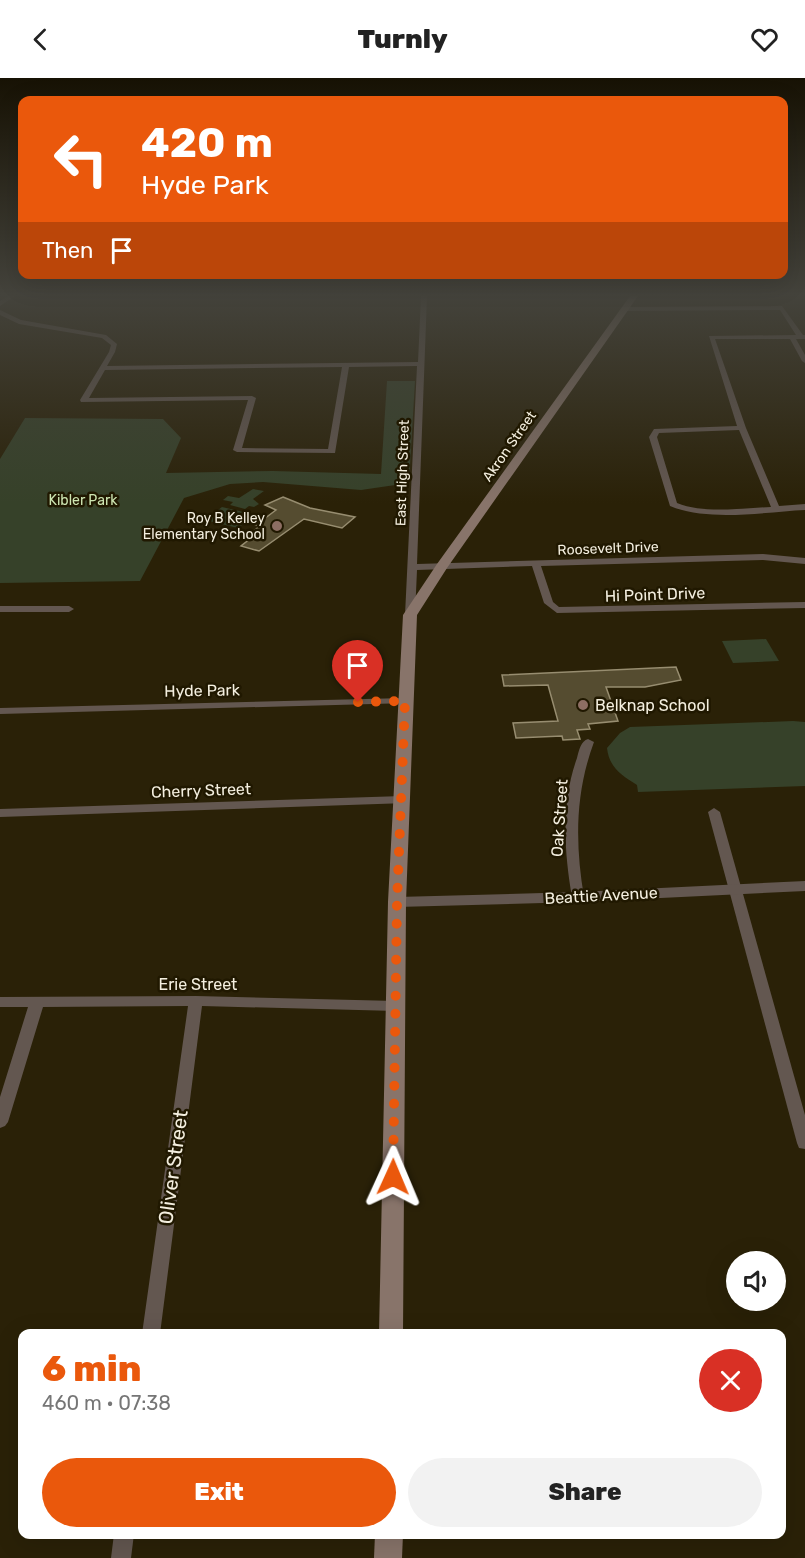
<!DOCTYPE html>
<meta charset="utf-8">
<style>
:root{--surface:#fff;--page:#f2f2f2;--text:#222;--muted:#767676;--accent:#ea580c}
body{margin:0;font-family:Rubik,sans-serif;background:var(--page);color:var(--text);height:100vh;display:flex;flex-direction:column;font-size:22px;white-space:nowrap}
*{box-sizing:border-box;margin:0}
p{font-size:20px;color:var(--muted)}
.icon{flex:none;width:33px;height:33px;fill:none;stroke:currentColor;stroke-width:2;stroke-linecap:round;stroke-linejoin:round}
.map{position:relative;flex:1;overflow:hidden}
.details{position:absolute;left:18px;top:1251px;width:768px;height:210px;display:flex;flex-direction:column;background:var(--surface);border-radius:12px;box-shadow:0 6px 24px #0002}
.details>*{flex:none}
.guide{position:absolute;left:18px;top:18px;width:770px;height:183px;border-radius:12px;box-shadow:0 6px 24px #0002;background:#ea580c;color:#fff;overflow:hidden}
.buttons{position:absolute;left:726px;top:1173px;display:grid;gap:12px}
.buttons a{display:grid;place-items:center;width:60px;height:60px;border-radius:50%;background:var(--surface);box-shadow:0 6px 24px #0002;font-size:30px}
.pin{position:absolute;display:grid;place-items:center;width:51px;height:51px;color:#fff;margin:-62px -26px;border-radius:50% 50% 50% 0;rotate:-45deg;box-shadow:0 0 6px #0007}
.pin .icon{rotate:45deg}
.me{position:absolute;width:66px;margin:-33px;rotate:1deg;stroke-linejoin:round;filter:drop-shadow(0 0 4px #0008)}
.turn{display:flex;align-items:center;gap:21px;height:126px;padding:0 24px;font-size:27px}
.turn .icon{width:78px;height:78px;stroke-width:2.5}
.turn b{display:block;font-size:42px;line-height:51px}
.then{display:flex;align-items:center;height:57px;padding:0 24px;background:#0003;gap:12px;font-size:22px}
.round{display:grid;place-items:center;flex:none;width:63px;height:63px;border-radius:32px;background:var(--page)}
.overview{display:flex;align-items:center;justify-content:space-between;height:102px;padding:0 24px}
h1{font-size:36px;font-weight:800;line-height:45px;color:var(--accent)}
.cta{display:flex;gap:12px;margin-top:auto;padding:12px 24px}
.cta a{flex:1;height:69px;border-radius:36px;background:var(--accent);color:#fff;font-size:24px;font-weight:800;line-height:69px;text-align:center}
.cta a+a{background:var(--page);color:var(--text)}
header{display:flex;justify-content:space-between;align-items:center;height:78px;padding:0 24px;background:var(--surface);font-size:27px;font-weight:800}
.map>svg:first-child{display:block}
</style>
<header><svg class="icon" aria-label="back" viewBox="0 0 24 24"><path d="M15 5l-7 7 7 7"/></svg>Turnly<svg class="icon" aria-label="heart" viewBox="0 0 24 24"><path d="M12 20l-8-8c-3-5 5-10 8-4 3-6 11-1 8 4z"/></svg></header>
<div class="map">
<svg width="805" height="1480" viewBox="0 0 805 1480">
<rect width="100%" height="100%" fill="#2a2107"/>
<g fill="#364129">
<path d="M387,303H415L409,405L361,412L263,404L230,406L184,420L140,503L0,505V381L25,340L163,341L181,360L166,395L273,393L381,396Z"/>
<path d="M253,411L264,413L253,421L259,426L254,429L249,428L245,431L230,427L233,424L223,422L228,418L239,420Z"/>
<path d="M222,429L252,436L256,437L238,450L205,442Z"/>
<path d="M766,561L779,583L733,585L722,563Z"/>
<path d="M793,643L805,644V708L638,714L637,707C621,697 609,689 607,670L620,655L630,649Z"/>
</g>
<g fill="#554c30" stroke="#978d70" stroke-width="1.5">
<path d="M283,419L310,430L355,439L342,450L304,441L259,473L241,468L256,456L251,455L260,448L256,447L276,432L265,427Z"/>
<path d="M676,589L681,602L645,609H606L618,643L588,646L590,651L577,652L580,661L563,662L562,658L516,660L513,645L558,643L548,607L504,608L502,597Z"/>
</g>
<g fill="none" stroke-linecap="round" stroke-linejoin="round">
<g fill="#635750" fill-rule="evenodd">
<path d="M9,218H15L0,228V223Z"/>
<path d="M421,218H427L417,486L763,476L805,480V486L763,482L541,488L553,524L559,529L805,524V530L557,535L544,525L532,488L417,492L415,537L413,539H407L405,537L417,288L349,289L335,375L237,374L233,372L248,322L81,324L80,322L109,274L111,267L102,260L19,246L0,237V232L21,242L106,257L117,266L115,274L107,288L418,284ZM342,289L328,371L242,370L256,320L252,318L89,320L105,292Z"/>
<path d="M782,228L803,257H805V261H796L805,277V285L802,283L790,261H715L746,350L779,428L805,426V432C765,434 708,444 670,428L649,359L654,351L737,348L709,258L796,257L780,232L624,233L621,231L624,229ZM739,352L771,429C742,430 704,436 677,425L657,359L659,355Z"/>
<path d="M0,528H69L74,531L69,534H0Z"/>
<path d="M405,620L409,621L410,623L409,625L0,636V630Z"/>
<path d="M588,661L594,664C575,715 575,766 584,819L578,823L572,819C564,773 561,724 577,680C579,672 581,663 588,661Z"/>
<path d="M403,718L407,719L409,722L407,725L0,739V731Z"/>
<path d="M714,730L720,734L805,1037V1071L799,1070L797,1065L708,734Z"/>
<path d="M196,918L396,923L401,924L403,928L401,932L396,933L202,928L160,1256H142L188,928L43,929L8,1044L5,1048L0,1050V1019L28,929H0V919Z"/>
<path d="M114,1456H134L131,1480H111Z"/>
</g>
<path fill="#635750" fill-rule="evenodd" d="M805,803V813L578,824L397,829L391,828L389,824L391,820L397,819L578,814Z"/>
<g fill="#88746a" fill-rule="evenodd">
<path d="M630,218H638L447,490L417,537L406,824L403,1256H379L388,824L403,537L437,486Z"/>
<path d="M375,1456H403L402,1480H374Z"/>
</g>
</g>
<linearGradient id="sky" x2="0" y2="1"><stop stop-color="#171204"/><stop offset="0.51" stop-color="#44433c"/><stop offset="1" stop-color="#44433c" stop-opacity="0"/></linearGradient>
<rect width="805" height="425" fill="url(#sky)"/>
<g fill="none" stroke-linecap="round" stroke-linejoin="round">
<path stroke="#ea580c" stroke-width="10" stroke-dasharray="0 18" d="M358,624L405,623L397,824L393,1099"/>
</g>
<g fill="#8d6e63" stroke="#201800" stroke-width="2">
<circle cx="277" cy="448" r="6"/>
<circle cx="583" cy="627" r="6"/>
</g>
<g text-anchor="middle" stroke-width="5" stroke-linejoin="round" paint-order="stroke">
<g font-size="14" fill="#f4efdf" stroke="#201800">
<text transform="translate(509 368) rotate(-55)" y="5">Akron Street</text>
<text transform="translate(402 395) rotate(-88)" y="5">East High Street</text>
<text transform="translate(608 470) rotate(-2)" y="5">Roosevelt Drive</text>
</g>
<g font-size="14" fill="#cde5b1" stroke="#201800">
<text x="83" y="427">Kibler Park</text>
</g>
<g font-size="14" fill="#f4efdf" stroke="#201800" text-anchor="end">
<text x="265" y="445">Roy B Kelley<tspan x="265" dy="16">Elementary School</tspan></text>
</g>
<g font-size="16" fill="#f4efdf" stroke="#201800">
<text transform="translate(655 516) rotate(-2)" y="6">Hi Point Drive</text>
<text transform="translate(202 612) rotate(-1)" y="6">Hyde Park</text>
<text transform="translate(201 712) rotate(-2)" y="6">Cherry Street</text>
<text transform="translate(559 740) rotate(-86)" y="6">Oak Street</text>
<text transform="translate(601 817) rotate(-3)" y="6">Beattie Avenue</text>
<text x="198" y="912">Erie Street</text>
</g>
<g font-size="16" fill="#f4efdf" stroke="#201800" text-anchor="start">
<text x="595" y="633">Belknap School</text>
</g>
<g font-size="20" fill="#f4efdf" stroke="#201800">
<text transform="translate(173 1089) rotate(-82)" y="7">Oliver Street</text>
</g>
</g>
</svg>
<div class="buttons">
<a><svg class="icon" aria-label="sound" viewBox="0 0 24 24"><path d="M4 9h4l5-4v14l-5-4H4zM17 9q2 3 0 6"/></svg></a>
</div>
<div class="pin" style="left:358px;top:624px;background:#d93025"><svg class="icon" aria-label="arrive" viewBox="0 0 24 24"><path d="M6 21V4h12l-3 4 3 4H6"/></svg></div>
<svg class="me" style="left:393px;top:1099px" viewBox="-20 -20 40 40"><path d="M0-17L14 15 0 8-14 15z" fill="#ea580c" stroke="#fff" stroke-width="4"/></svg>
<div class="guide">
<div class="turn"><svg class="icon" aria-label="left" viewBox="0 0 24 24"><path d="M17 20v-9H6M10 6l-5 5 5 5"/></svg><div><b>420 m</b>Hyde Park</div></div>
<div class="then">Then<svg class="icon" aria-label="arrive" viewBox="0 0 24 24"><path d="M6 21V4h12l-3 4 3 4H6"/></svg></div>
</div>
<section class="details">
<div class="overview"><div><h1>6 min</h1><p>460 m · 07:38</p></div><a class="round" style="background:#d93025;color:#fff"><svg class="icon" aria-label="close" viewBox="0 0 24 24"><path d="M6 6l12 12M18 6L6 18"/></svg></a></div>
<div class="cta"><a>Exit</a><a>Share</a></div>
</section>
</div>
